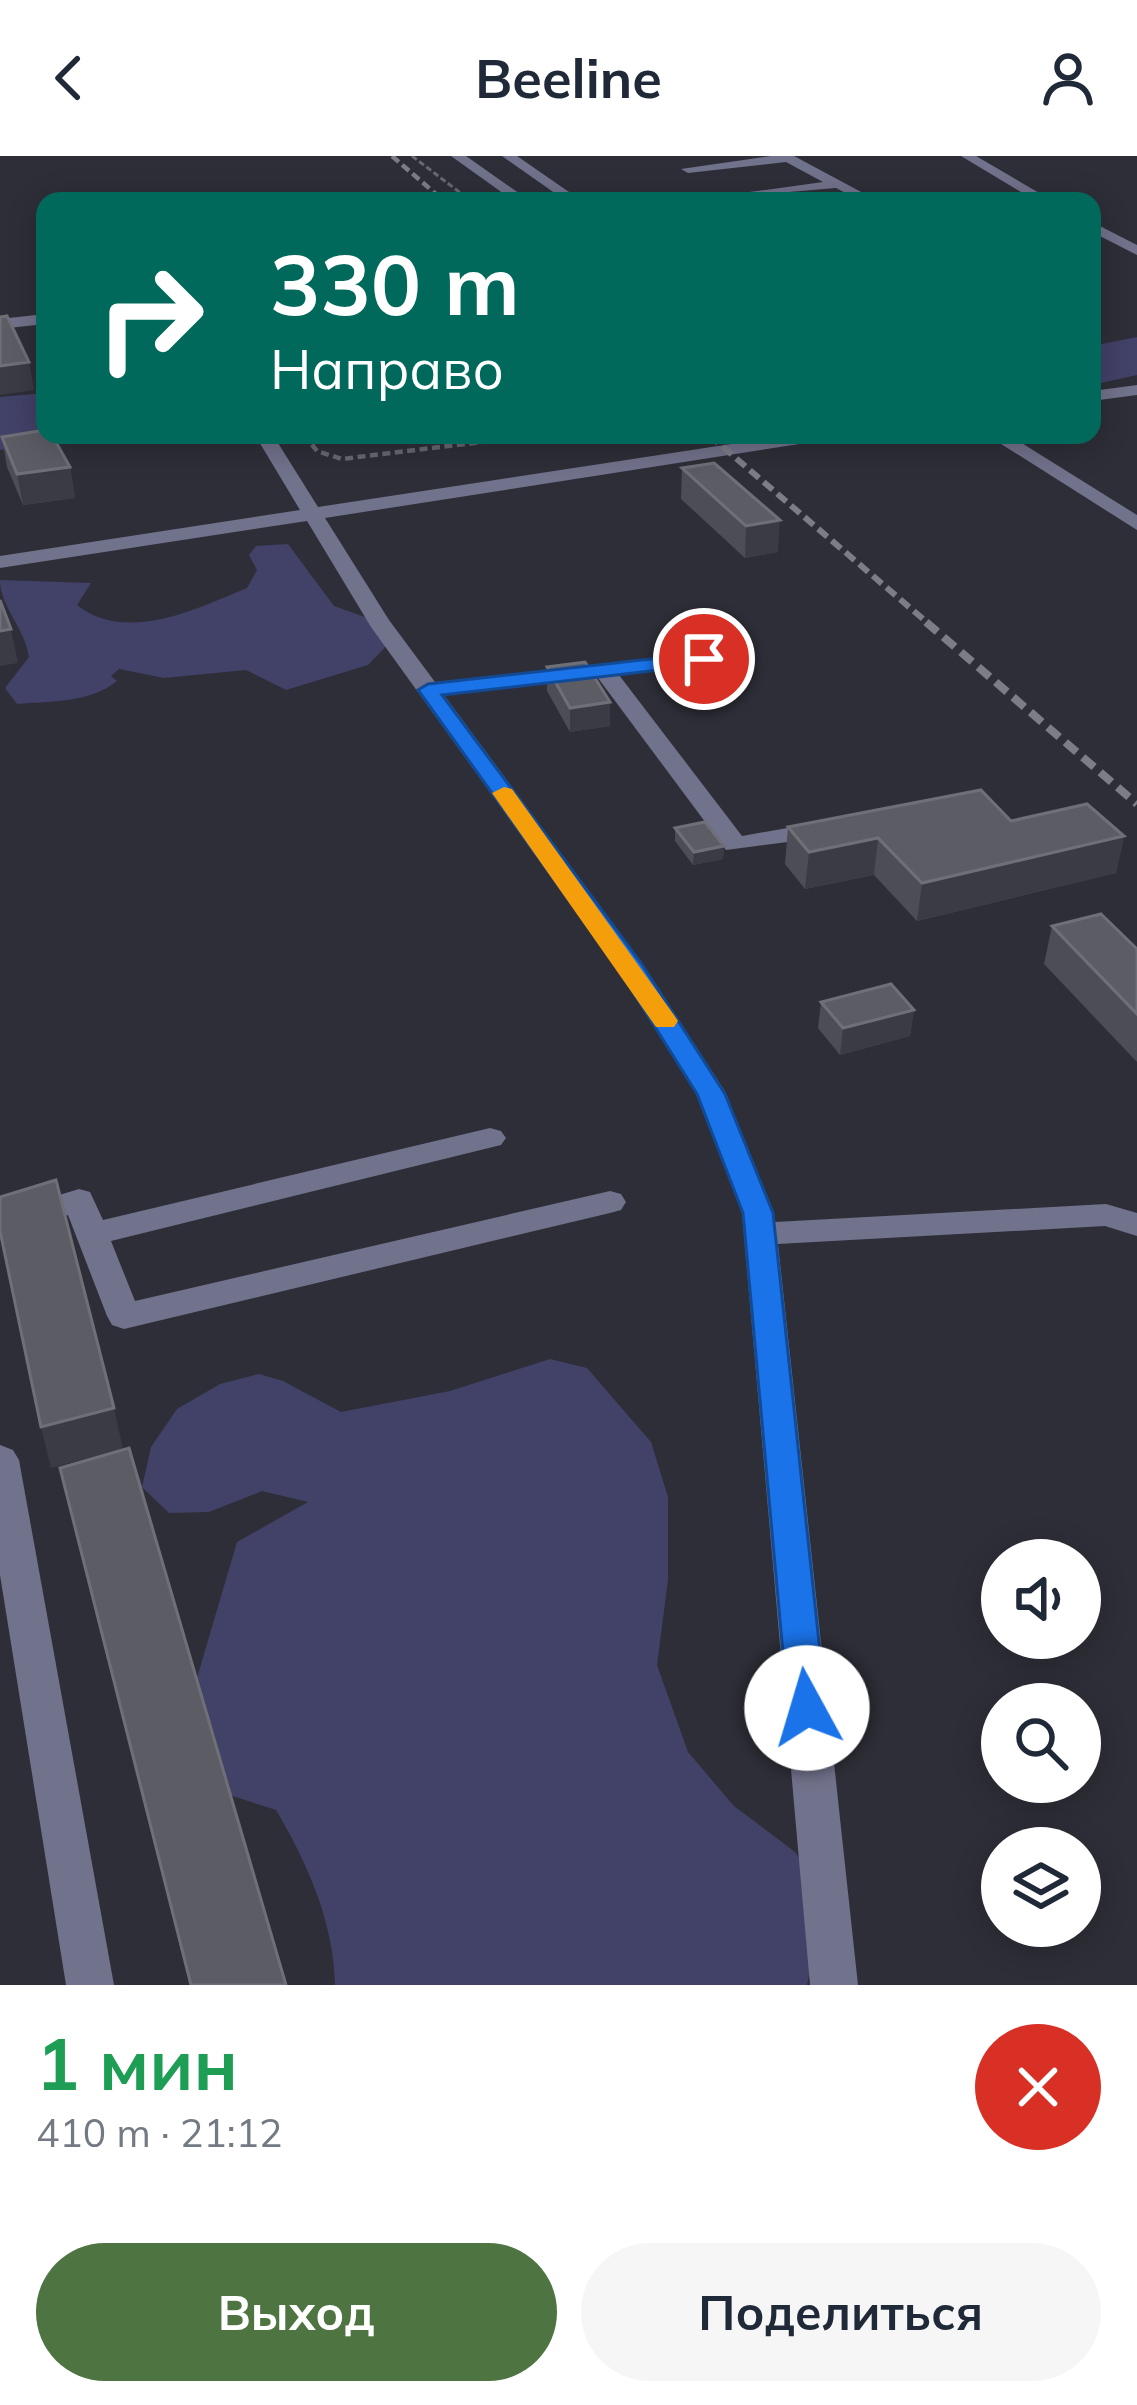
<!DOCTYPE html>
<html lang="ru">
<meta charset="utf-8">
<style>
:root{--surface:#fff;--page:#f6f6f7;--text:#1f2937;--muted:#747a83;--accent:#4d7441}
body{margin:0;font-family:Mulish,sans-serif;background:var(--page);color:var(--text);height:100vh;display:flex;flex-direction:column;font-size:45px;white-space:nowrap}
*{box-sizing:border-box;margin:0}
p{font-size:39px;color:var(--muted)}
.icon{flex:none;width:66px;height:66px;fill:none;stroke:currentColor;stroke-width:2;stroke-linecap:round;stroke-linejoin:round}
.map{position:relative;height:1829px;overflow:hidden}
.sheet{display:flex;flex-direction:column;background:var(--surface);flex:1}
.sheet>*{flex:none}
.banner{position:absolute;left:36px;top:36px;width:1065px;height:252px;border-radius:24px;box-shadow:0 6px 30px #0003;background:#00695c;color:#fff;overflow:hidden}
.tools{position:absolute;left:981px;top:1383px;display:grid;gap:24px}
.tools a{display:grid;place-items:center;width:120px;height:120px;border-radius:50%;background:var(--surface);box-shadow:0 6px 30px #0003;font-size:60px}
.pin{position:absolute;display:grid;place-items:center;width:102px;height:102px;color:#fff;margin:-51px;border:6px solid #fff;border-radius:50%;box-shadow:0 3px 12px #0007}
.me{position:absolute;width:132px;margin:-66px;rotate:354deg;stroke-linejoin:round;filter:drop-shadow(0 0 9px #0008)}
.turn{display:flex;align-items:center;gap:42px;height:252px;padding:0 36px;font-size:54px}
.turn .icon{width:156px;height:156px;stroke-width:2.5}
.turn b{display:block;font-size:84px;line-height:102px}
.round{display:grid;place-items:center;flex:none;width:126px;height:126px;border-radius:63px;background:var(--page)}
.overview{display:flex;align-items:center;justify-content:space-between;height:204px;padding:0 36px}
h1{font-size:72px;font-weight:700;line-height:90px;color:#1e9e55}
.button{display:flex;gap:24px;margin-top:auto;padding:24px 36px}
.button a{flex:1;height:138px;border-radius:72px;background:var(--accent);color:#fff;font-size:48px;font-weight:700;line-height:138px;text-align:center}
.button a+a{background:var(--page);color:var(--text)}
header{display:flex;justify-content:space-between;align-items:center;height:156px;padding:0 36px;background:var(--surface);font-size:54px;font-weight:700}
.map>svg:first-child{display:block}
</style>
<header><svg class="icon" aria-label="back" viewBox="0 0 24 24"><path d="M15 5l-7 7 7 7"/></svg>Beeline<svg class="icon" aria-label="person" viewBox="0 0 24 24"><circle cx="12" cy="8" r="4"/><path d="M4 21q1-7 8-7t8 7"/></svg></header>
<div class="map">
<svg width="1137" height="1829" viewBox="0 0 1137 1829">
<rect width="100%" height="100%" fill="#2e2e38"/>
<g fill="#424167">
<path d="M1137,181V219L1092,229V190Z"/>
<path d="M45,237V279H78L0,294V241Z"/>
<path d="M288,388L334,450L379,466L392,484L368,509L286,534L246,514L164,522L119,513L111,520L117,525C90,547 51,545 17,548L5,532L29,501C24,470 0,451 0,424L91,427L77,449C126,488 196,453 247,432L257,414L249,399L256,390Z"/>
<path d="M550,1203L587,1212L651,1286L668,1341V1424L657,1509L688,1596L734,1650L795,1696L826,1741L807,1829H335C334,1767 307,1706 276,1654L207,1632L184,1566L237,1386L308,1346L262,1335L209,1356L169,1357L142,1331L151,1291L177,1253L220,1228L259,1218L283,1225L341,1256L450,1235Z"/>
</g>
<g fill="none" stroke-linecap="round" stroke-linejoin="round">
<path stroke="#676870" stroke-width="3" stroke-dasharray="6 3" stroke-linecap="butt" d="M412,0L471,45"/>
<path stroke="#676870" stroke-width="4.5" stroke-dasharray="8 4.5" stroke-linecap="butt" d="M304,279L317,295L342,303L538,279"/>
<g fill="#71728b" fill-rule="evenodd">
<path d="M451,0H466L530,45H514Z"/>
<path d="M502,0H517L582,45H566Z"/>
<path d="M771,0H794L878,45H861L836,32L685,45L823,26L786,6L688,17L681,13Z"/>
<path d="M961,0H976L1053,45H1036Z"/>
<path d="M1092,66L1137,89V99L1092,76Z"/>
<path d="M45,158V168L0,173V163Z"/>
<path d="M1137,229V239L1092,245V235Z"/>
<path d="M255,279H273L318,351L790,279H834L825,284L325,362L389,464L435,526L711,498V508L703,510L619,519L742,680L827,665L840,673L827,681L726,694L598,522L444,539L642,807L726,937L775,1066L1106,1048L1137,1057V1080L1105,1070L778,1088L858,1829H810L742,1057L696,937L619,815L371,471L307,365L0,412V400L300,354Z"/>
<path d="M987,279H1009L1137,359V374Z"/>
<path d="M490,972L501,975L506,982L501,989L111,1085L135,1145L610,1035L621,1038L626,1046L621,1054L610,1057L124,1173L112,1169L107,1160L68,1059L0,1080V1057L79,1033L90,1036L103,1064Z"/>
<path d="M0,1289L13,1294L19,1304L114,1829H66L0,1419Z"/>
</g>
<path stroke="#7d7d85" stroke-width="4.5" stroke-dasharray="9 4.5" stroke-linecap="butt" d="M392,0L444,45"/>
<path stroke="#7d7d85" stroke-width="6" stroke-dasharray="12 6" stroke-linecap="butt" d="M709,279L930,469"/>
<path stroke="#7d7d85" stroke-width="8" stroke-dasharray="15 8" stroke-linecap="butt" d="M926,466L1137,648"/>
</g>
<g fill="#4d4d57">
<path d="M2,281L70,311L75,342L23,349L7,311Z"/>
<path d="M682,312L778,396L745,402L681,343Z"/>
<path d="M547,511L610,570L570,576L547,535Z"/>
<path d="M1011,665L1124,680L1116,717L917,765L874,719L805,733L785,708L788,671Z"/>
<path d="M675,672L724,690L723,703L693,709L675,685Z"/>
<path d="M1052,770L1137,793V906L1044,808Z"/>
<path d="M821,846L914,854L910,880L840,899L818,872Z"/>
</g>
<g fill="#3b3b45">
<path d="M29,206L34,234L0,239V210Z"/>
<path d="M70,311L75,342L23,349L17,318Z"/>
<path d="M780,364L778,396L745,402L746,370Z"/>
<path d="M11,473L18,507L0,510V475Z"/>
<path d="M610,546V570L570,576V552Z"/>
<path d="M1124,680L1116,717L917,765L922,727Z"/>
<path d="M878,682L874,719L805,733L809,696Z"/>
<path d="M724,690L723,703L693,709L694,696Z"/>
<path d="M914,854L910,880L840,899L843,872Z"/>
<path d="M114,1252L123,1293L51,1312L41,1271Z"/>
</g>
<g fill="#5c5c65" stroke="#6f6f78" stroke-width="3">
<path d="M7,160L29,206L0,210V161Z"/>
<path d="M45,274V279H52L70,311L17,318L2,281Z"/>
<path d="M714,307L780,364L746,370L682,312Z"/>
<path d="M0,444L11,473L0,475Z"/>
<path d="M585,506L610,546L570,552L547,511Z"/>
<path d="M981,634L1011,665L1087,648L1124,680L922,727L878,682L809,696L788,671Z"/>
<path d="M705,666L724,690L694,696L675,672Z"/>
<path d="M1101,758L1137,793V858L1052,770Z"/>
<path d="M891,828L914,854L843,872L821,846Z"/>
<path d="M56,1024L114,1252L41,1271L0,1075V1041Z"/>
<path d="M129,1292L286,1829H191L60,1312Z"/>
</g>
<path fill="#1a73e8" stroke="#114b97" stroke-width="3" d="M704,497L714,503L711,508L442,539L641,807L725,938L773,1057L826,1552L820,1563L807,1568L793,1563L788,1552L743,1057L697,938L620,815L418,534L428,528Z"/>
<path fill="#f59e0b" d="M504,631L512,633L674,859L678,865L674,871H656L492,637Z"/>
</svg>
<div class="tools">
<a><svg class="icon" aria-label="sound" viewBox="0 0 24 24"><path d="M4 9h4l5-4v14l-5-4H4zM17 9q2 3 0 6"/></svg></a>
<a><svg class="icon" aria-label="search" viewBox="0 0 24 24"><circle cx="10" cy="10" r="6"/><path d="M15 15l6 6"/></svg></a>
<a><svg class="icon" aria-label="layers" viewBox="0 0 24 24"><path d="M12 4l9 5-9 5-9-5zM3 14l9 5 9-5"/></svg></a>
</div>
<div class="pin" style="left:704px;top:503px;background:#d93025"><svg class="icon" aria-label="arrive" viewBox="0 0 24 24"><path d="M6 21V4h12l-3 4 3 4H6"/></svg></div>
<svg class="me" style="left:807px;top:1552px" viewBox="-20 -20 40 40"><circle r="19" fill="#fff"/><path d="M0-13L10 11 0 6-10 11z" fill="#1a73e8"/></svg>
<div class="banner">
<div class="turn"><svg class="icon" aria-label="right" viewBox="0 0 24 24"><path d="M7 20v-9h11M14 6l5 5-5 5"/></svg><div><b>330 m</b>Направо</div></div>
</div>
</div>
<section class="sheet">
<div class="overview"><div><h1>1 мин</h1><p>410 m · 21:12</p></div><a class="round" style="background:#d93025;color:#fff"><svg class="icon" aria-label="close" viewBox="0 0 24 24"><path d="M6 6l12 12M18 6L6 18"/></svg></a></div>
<div class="button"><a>Выход</a><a>Поделиться</a></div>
</section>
